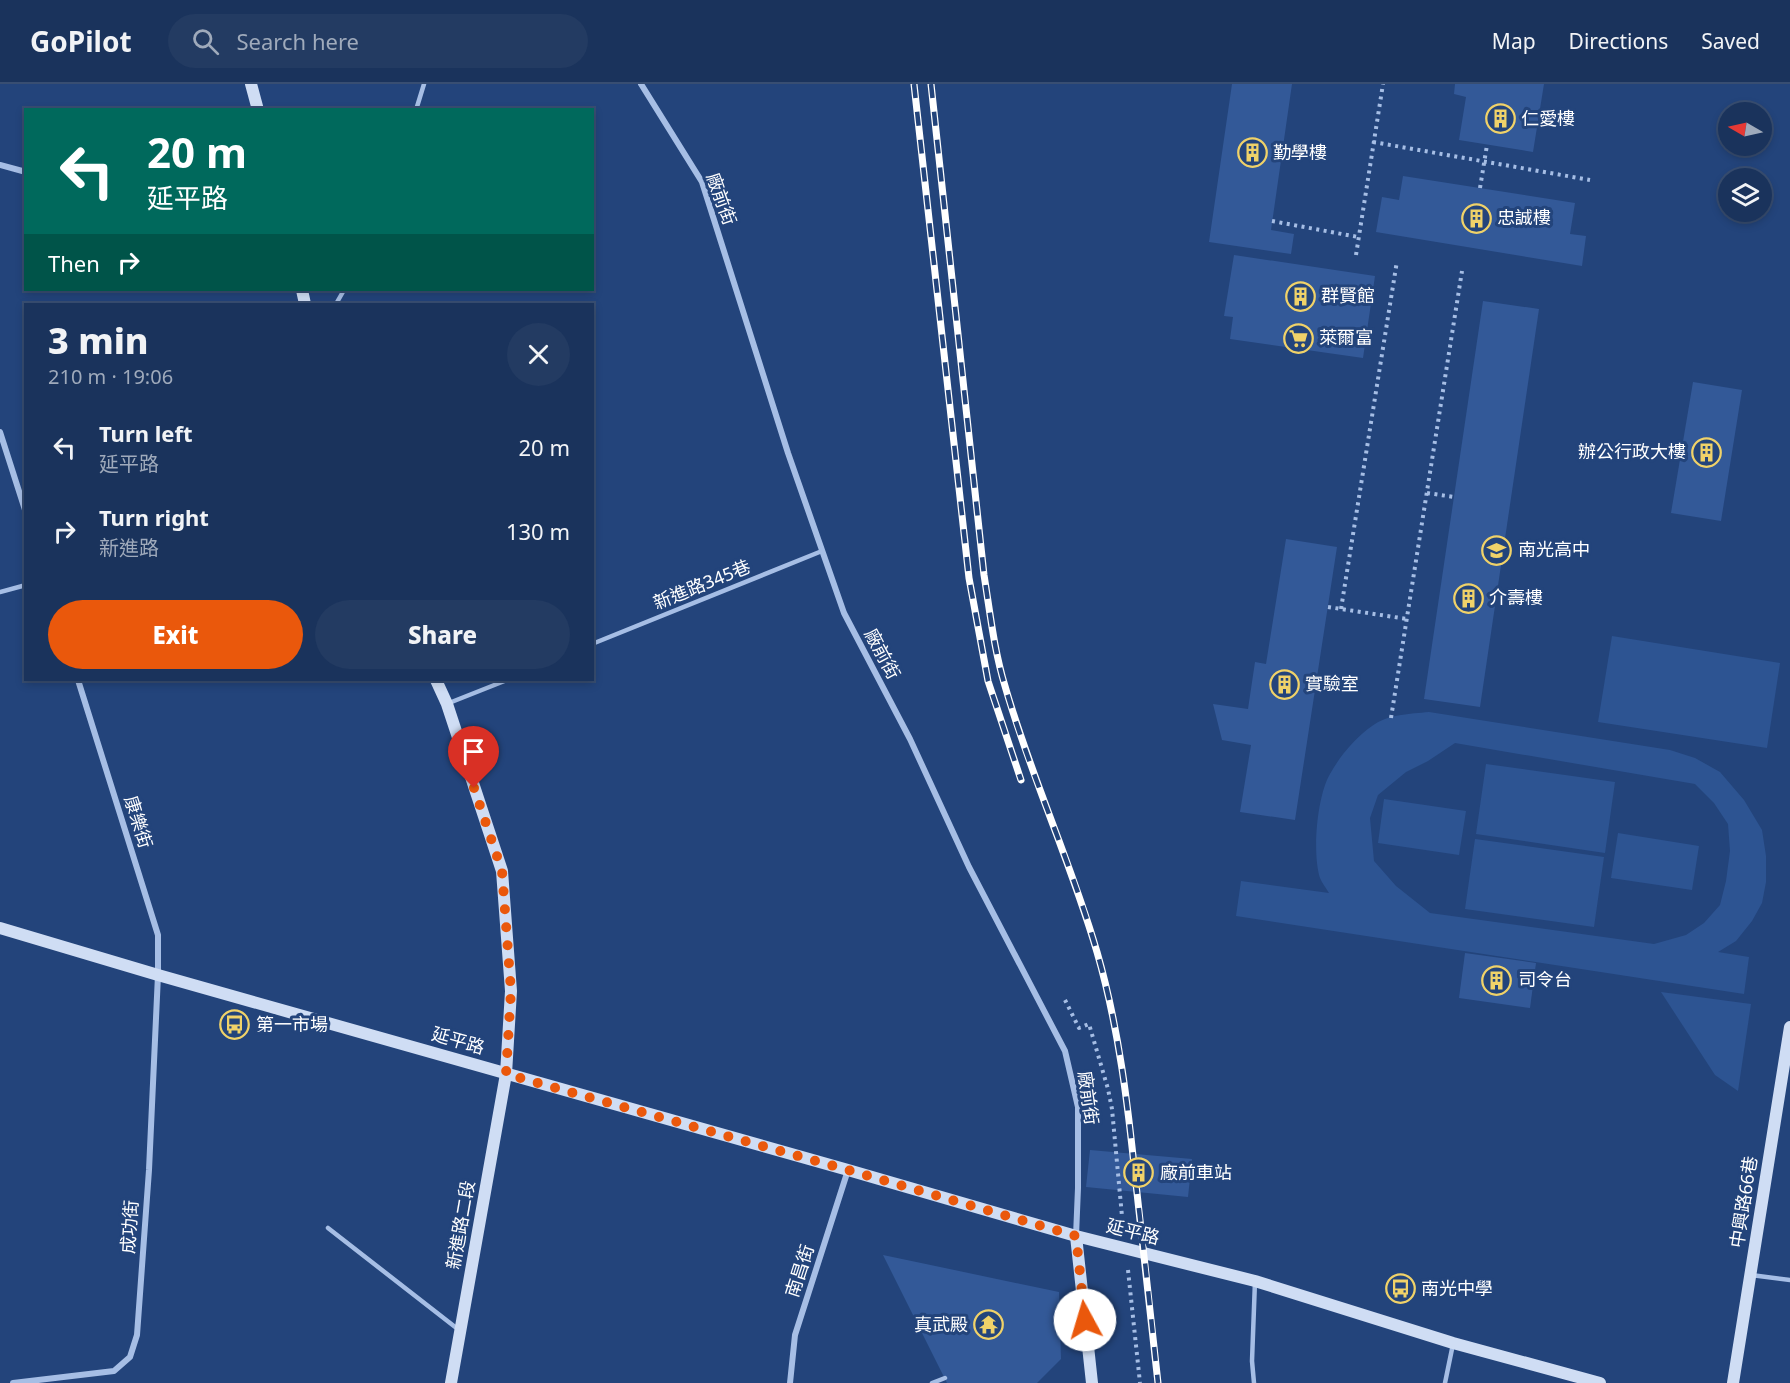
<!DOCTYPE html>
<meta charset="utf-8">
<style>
:root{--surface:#1a335c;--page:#233b62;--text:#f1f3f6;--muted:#9faabb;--line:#384e72;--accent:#ea580c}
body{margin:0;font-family:"Noto Sans","Noto Sans TC",sans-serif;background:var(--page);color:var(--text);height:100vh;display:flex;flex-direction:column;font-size:22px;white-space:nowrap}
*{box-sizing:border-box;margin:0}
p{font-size:20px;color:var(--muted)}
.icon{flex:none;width:33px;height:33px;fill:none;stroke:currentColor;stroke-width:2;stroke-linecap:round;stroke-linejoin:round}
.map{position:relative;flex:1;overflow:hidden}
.side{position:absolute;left:24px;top:219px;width:570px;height:378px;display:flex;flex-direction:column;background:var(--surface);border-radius:0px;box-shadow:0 3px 9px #0003,0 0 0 2px var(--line)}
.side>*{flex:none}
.guide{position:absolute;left:24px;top:24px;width:570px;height:183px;border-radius:0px;box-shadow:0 3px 9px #0003,0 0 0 2px var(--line);background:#00695c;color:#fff;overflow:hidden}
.needle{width:39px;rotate:279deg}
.controls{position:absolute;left:1718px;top:18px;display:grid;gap:12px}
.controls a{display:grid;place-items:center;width:54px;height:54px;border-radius:50%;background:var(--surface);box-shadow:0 3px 9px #0003,0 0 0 2px var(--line);font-size:30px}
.pin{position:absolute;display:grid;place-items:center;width:51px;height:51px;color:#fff;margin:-62px -26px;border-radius:50% 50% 50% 0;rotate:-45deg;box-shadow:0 0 6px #0007}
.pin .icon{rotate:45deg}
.me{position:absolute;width:66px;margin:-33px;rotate:354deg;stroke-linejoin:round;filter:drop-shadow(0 0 4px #0008)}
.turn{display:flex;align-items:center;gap:21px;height:126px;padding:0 24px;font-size:27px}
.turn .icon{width:78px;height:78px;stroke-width:2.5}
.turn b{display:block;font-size:42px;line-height:51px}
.then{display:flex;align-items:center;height:57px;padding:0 24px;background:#0003;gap:12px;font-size:22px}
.round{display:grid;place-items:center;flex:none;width:63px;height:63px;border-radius:32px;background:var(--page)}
.headline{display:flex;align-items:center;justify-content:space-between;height:102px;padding:0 24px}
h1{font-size:36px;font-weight:800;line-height:45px}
.action{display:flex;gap:12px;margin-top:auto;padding:12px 24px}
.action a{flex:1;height:69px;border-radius:36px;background:var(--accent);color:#fff;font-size:24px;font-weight:800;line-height:69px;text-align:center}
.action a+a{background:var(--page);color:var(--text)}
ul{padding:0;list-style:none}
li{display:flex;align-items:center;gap:18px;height:84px;padding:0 24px}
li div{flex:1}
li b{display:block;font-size:22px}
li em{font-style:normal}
header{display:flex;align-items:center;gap:36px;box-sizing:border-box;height:84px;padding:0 30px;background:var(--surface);border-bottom:2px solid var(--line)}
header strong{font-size:28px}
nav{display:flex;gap:33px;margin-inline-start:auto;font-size:21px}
.search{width:420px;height:54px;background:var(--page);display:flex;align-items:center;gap:15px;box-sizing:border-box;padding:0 21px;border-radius:33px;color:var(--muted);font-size:22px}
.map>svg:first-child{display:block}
</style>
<header>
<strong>GoPilot</strong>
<div class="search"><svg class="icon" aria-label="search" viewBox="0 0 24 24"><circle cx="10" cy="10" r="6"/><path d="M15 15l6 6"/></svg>Search here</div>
<nav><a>Map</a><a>Directions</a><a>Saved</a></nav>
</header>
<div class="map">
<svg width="1790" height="1299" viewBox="0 0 1790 1299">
<rect width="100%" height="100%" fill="#23447b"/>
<g fill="#2d5492" fill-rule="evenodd">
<path d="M1612,552L1780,579L1767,664L1598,638Z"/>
<path d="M1429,628L1670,666L1695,674L1720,688L1744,716L1762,746L1766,772V798L1762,819L1752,837L1736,857L1718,868L1749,873L1744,910L1236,832L1241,797L1329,809C1326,804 1322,799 1320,794C1312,769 1317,712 1330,690C1340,672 1355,654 1372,642C1388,630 1410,630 1429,628ZM1455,659L1695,700L1714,719L1728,740L1730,767L1726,797L1720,821L1704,839L1686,851L1654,860L1430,829L1396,802L1374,777L1370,734L1378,711L1406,688L1428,677Z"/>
<path d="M1486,680L1615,698L1605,769L1476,750Z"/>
<path d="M1384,715L1466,727L1459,771L1378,759Z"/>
<path d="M1618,749L1699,762L1692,806L1611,794Z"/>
<path d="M1475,755L1604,773L1594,843L1465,825Z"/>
<path d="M1661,908L1751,920L1738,1007L1715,991Z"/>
</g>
<g fill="#335998">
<path d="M1232,0H1292L1271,146L1294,150L1291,170L1209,158Z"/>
<path d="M1455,0H1544L1533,68L1459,56L1466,13L1454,10Z"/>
<path d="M1403,92L1575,119L1570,150L1586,152L1582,182L1376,148L1382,113L1399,116Z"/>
<path d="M1234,171L1375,192L1363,274L1230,255L1233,233L1224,232Z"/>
<path d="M1483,217L1539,225L1480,623L1424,615Z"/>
<path d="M1693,298L1742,306L1721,437L1671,429Z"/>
<path d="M1286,455L1337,463L1295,736L1240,728L1251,661L1222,656L1213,620L1248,625L1255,578L1266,580Z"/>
<path d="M1465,869L1536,879L1530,924L1459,914Z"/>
<path d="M1090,1066L1192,1075L1188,1113L1086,1103Z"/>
<path d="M883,1171L1059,1208L1061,1275L1037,1299H947Z"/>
</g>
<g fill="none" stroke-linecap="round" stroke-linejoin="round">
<g stroke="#a6bee5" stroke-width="4" stroke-dasharray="3 4.5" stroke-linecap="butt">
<path d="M1373,58L1590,96"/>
<path d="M1480,104L1487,61"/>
<path d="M1272,137L1358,153"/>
<path d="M1356,171L1383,0"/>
<path d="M1427,409L1454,413"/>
<path d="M1328,523L1407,535"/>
<path d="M1341,525L1397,177"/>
<path d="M1391,634L1462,187"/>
<path d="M1065,916L1079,944L1089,940L1108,1005L1112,1025L1123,1143"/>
<path d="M1128,1186L1140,1299"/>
</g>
<g stroke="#a6bee5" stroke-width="4.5">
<path d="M416,26L424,0"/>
<path d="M336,220L344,206"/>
<path d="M0,508L26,501"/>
<path d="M592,560L822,467"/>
<path d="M449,619L507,596"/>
<path d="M328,1144L459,1246"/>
<path d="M1751,1191L1790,1196"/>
<path d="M932,1299L945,1294"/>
<path d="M1254,1299L1252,1277L1255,1197"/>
<path d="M1445,1299L1453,1260"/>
</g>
<g stroke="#a6bee5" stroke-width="6">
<path d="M641,0L702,98L788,369L844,529L910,655L969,783L1065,967L1078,1023V1104L1076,1152"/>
<path d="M0,81L26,88"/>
<path d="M0,348L26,429"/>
<path d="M13,1299L114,1287L130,1273L137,1251L149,1086L158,891V851L78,596"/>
<path d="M790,1299L795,1251L848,1086"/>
</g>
<g stroke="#cfddf4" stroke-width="12">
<path d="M251,0L258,26"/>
<path d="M302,206L305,220"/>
<path d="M436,596L447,620L502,787L511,907L506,990L451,1299"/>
<path d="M0,844L158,891L848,1086L1076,1152L1255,1197L1453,1259L1600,1299"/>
<path d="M1076,1152L1092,1299"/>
<path d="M1733,1299L1790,943"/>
</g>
<defs>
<g id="rail">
<path d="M914,0L969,494L988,597L1021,696"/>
<path d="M931,0L984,491C990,528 994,566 1005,602C1031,693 1071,778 1097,868C1119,944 1128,1022 1136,1100C1144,1167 1151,1233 1158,1299"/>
</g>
</defs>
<use href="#rail" stroke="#fff" stroke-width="7"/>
<use href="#rail" stroke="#23447b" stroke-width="4.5" stroke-dasharray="14" stroke-linecap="butt"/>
</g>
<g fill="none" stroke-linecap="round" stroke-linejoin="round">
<path stroke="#ea580c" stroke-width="10" stroke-dasharray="0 18" d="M474,704L502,787L511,907L506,990L848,1086L1076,1152L1085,1236"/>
</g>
<defs>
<symbol id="building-ring" viewBox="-11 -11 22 22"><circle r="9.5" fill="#23447b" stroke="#f0d269" stroke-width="1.5"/><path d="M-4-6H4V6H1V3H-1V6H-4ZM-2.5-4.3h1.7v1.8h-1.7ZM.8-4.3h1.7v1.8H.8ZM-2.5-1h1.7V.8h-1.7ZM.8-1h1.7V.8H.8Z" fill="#f0d269"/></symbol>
<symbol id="supermarket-ring" viewBox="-11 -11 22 22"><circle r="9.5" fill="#23447b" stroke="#f0d269" stroke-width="1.5"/><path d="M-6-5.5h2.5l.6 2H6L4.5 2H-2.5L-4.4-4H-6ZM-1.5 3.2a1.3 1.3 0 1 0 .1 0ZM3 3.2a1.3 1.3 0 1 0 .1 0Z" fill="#f0d269"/></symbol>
<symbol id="school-ring" viewBox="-11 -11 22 22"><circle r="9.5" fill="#23447b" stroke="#f0d269" stroke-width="1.5"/><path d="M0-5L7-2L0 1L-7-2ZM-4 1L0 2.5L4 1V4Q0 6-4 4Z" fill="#f0d269"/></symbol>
<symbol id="bus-ring" viewBox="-11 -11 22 22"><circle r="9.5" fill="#23447b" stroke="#f0d269" stroke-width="1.5"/><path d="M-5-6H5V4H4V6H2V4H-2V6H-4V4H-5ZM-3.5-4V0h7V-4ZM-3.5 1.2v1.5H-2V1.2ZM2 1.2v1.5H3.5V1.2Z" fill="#f0d269"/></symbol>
<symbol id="temple-ring" viewBox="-11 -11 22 22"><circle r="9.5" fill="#23447b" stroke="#f0d269" stroke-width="1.5"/><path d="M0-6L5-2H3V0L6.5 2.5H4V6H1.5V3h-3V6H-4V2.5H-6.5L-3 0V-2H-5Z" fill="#f0d269"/></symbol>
</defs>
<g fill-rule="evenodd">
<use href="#building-ring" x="1484" y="18" width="33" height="33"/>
<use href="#building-ring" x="1236" y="52" width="33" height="33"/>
<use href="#building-ring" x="1460" y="118" width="33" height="33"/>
<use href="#building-ring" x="1284" y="196" width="33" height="33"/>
<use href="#supermarket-ring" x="1282" y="238" width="33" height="33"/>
<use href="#building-ring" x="1690" y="352" width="33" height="33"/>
<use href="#school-ring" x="1480" y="450" width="33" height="33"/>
<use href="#building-ring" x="1452" y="498" width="33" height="33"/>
<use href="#building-ring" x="1268" y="584" width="33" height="33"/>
<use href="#building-ring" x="1480" y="880" width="33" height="33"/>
<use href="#bus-ring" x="218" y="924" width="33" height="33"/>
<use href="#building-ring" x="1122" y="1072" width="33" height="33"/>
<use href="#bus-ring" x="1384" y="1188" width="33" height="33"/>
<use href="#temple-ring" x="972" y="1224" width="33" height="33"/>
</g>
<g text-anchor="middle" stroke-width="6" stroke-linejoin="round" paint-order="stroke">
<g font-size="18" fill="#fff" stroke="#23447b" text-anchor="start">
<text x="1521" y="41">仁愛樓</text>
<text x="1273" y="75">勤學樓</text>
<text x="1497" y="140">忠誠樓</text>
<text x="1321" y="218">群賢館</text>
<text x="1319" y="260">萊爾富</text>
<text x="1686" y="374" text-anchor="end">辦公行政大樓</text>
<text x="1518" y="472">南光高中</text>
<text x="1489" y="520">介壽樓</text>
<text x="1305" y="606">實驗室</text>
<text x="1518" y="902">司令台</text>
<text x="256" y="947">第一市場</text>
<text x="1160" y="1095">廠前車站</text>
<text x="1421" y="1211">南光中學</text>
<text x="968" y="1247" text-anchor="end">真武殿</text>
</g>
<g font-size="18" fill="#fff" stroke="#23447b">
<text transform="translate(721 115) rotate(70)" y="6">廠前街</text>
<text transform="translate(702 501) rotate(-22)" y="6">新進路345巷</text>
<text transform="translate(882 570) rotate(62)" y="6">廠前街</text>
<text transform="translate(138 738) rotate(73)" y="6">康樂街</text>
<text transform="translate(458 957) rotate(16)" y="6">延平路</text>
<text transform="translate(1088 1014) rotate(82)" y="6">廠前街</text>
<text transform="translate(1744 1118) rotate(-81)" y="6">中興路66巷</text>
<text transform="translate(461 1141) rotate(-80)" y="6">新進路二段</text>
<text transform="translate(130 1143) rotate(-86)" y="6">成功街</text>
<text transform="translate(1133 1148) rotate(14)" y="6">延平路</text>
<text transform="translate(800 1187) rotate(-72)" y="6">南昌街</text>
</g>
</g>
</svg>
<div class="controls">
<a><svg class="needle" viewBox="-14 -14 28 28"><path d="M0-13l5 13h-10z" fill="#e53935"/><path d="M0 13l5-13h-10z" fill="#9faabb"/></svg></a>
<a><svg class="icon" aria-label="layers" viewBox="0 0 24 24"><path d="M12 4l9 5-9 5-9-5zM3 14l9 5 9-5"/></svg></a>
</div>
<div class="pin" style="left:474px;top:704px;background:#d93025"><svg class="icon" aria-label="arrive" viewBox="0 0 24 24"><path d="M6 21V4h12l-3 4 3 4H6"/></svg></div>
<svg class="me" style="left:1085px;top:1236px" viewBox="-20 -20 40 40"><circle r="19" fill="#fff"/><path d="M0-13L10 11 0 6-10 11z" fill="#ea580c"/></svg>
<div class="guide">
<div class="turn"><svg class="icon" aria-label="left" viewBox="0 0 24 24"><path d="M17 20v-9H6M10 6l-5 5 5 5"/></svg><div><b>20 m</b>延平路</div></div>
<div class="then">Then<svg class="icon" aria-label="right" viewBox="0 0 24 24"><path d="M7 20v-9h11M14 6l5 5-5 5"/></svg></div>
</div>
<section class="side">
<div class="headline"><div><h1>3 min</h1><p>210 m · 19:06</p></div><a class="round"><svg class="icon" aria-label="close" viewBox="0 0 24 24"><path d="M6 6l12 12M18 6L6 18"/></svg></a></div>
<ul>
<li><svg class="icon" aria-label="left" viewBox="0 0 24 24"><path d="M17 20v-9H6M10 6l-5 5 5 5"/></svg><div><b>Turn left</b><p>延平路</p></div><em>20 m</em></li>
<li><svg class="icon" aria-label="right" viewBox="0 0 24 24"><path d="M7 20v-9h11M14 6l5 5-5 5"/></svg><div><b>Turn right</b><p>新進路</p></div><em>130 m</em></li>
</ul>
<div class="action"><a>Exit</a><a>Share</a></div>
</section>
</div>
